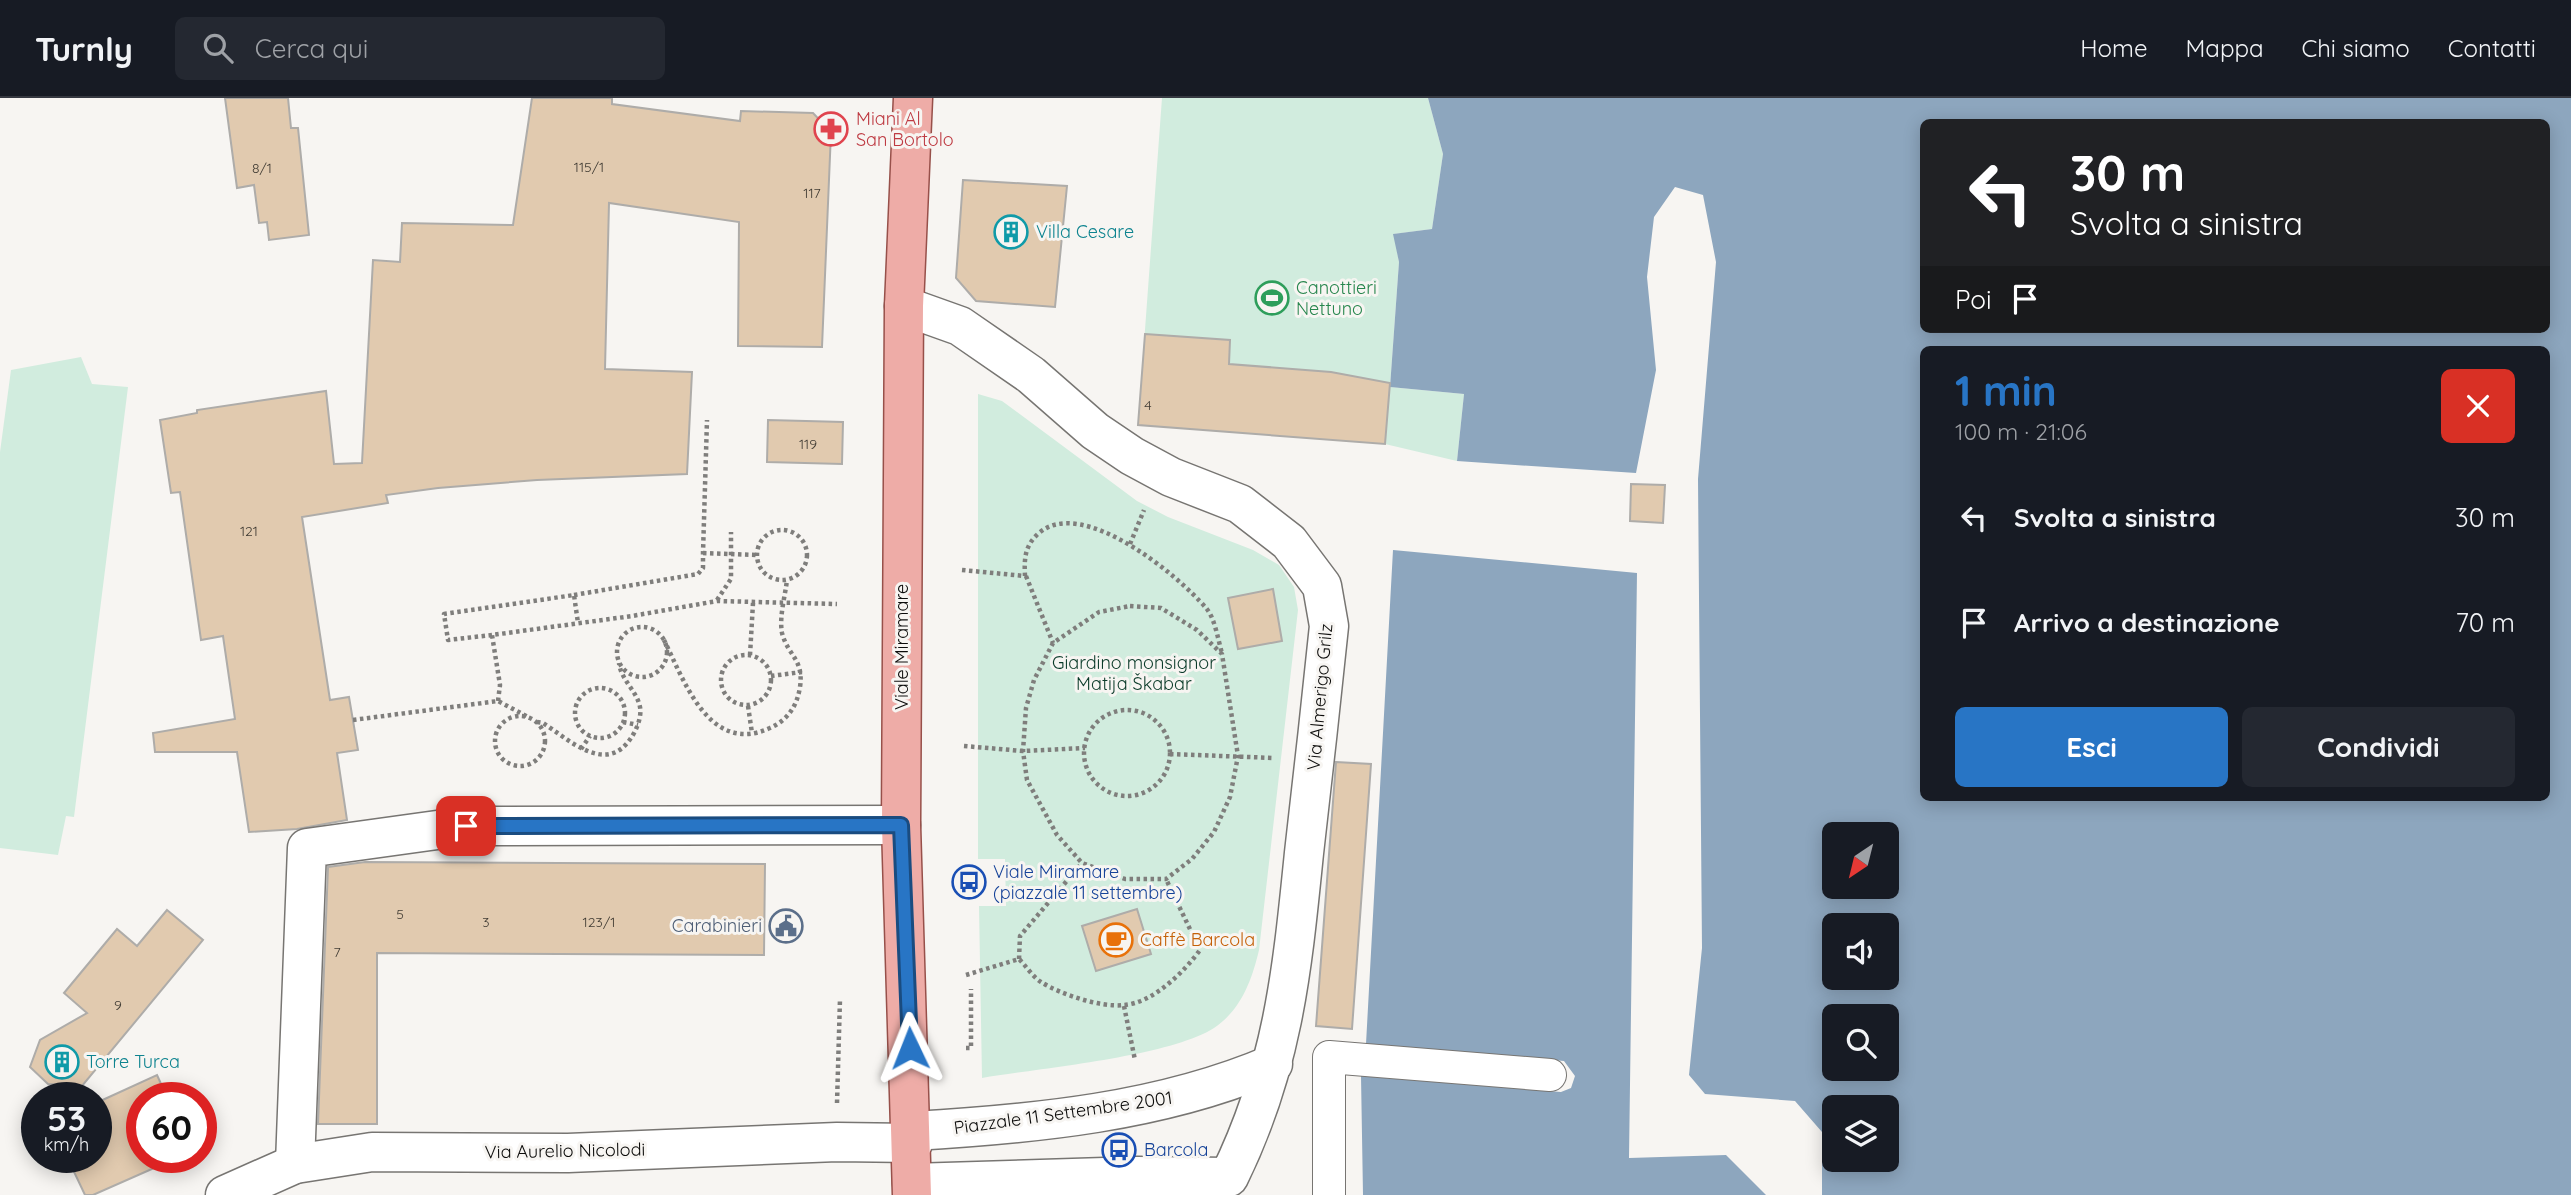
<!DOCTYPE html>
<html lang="it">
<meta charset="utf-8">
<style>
:root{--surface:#171b24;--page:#242831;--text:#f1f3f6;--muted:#9ea1a6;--line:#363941;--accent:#2875c5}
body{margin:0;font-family:Quicksand,sans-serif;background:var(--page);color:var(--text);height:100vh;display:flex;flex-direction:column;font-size:26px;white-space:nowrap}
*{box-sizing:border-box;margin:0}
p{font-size:23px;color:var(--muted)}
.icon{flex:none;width:38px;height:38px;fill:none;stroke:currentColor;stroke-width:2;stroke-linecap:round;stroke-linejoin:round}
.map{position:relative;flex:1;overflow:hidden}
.panel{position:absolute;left:1920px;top:248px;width:630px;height:455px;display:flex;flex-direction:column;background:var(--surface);border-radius:10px;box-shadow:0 4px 18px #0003}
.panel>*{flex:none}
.guide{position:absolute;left:1920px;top:21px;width:630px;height:214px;border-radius:10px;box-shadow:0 4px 18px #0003;background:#202124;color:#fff;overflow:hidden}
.needle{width:46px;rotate:215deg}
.tools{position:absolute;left:1822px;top:724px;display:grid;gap:14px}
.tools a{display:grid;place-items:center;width:77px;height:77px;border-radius:10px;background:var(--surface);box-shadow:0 4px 18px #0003;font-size:35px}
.speed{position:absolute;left:21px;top:984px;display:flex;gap:14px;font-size:35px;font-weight:700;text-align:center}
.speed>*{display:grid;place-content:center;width:91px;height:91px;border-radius:50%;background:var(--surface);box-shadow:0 4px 18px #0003;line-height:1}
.speed small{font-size:18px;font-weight:400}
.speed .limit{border:10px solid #d22;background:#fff;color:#111}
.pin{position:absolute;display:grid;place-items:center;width:60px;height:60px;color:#fff;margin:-30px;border-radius:14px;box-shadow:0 4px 10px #0006}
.me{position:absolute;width:77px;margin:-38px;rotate:358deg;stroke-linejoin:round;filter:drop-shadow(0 0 5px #0008)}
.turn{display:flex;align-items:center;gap:24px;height:147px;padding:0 35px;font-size:32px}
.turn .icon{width:91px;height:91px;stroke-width:2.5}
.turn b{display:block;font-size:49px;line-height:60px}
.then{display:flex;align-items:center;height:66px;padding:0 35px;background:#0003;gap:14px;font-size:26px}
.round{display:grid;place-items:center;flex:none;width:74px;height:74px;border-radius:10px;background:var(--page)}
.head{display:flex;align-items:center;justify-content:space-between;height:119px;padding:0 35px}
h1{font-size:42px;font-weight:800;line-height:52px;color:var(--accent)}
.primary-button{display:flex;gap:14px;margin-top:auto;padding:14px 35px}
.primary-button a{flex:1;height:80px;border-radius:10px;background:var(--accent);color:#fff;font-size:28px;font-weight:800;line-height:80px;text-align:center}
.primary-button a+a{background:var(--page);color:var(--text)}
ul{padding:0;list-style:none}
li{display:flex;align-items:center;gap:21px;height:105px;padding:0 35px}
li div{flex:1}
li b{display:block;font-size:26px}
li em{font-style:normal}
header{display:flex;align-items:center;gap:42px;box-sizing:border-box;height:98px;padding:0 35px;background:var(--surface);border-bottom:2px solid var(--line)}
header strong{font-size:33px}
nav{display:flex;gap:38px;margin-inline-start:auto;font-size:24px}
.search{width:490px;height:63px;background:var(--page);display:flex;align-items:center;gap:18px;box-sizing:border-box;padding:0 24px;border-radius:10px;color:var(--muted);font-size:26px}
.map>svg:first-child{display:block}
</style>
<header>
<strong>Turnly</strong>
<div class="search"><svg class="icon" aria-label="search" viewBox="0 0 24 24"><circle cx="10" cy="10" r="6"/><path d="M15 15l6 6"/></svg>Cerca qui</div>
<nav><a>Home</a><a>Mappa</a><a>Chi siamo</a><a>Contatti</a></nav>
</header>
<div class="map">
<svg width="2571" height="1097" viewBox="0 0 2571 1097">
<rect width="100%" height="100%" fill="#f7f5f2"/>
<g fill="#d1ecde">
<path d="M1162,0H1428L1443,56L1432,131L1394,136L1399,164L1390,289L1464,296L1457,363L1385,346L1138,327Z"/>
<path d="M81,259L92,286L128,289L74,719L66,718L58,757L0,750V354L11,272Z"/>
<path d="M978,296L1002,303L1137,403L1168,419L1253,452L1279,467L1294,489L1298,512L1259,852C1252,882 1241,912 1214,930C1168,959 1040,970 982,980L979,808H1006L1005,761H978Z"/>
</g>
<g fill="#8da6be" fill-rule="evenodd">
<path d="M1428,0H2571V1097H1822V1034L1795,1003L1705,996L1689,977L1702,850L1698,381L1716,164L1703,97L1675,89L1654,119L1647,179L1656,272L1636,375L1457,363L1464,296L1390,289L1399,164L1393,136L1432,131L1443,56ZM1923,24H2546V231H1923ZM1923,252H2546V700H1923ZM1834,737H1886V789H1834ZM1834,828H1886V880H1834ZM1834,919H1886V971H1834ZM1834,1010H1886V1062H1834Z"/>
<path d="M1393,452L1637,475L1629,1060L1726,1057L1766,1097H1363L1361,978L1561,994L1571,990L1575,978L1564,963L1366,946Z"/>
</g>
<g fill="#e1caaf" stroke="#aeaca9" stroke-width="2">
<path d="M225,0H288L291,30H298L309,137L269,142L267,124L259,125L254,87L237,90Z"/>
<path d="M532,0H612V6L740,23L741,13L813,15L831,34L822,249L738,248L739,124L609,105L605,271L692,274L687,376L537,382L438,390L386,397L388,405L302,419L330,602L349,599L358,652L337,655L347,722L297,731L249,734L237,654H155L153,635L235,621L223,538L201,542L180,394L171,395L160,322L197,315V312L326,293L334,366L362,365L373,162L400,164L402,125L513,127Z"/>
<path d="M963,82L1067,88L1055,209L976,203L956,180Z"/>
<path d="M1145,236L1230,242L1229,266L1331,274L1390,285L1385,346L1138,327Z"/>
<path d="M768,322L843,324L842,366L767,364Z"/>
<path d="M1631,386L1665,387L1663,425L1630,423Z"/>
<path d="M1273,491L1282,543L1238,551L1228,500Z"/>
<path d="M1336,664L1371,666L1352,931L1316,928Z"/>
<path d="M365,764L765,766L764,857L377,855V1026H318L328,769Z"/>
<path d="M1137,811L1151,856L1096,873L1082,828Z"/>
<path d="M167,812L203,842L82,988L48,986L30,969L40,942L87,915L64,895L117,831L137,848Z"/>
<path d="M157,977L167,999H142V1059H179L93,1097H85L67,1059H96V1005Z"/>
</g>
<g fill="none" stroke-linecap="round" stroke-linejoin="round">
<defs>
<path id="pedestrian" d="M1329,1097V959L1550,977"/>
<g id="minor">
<path d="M904,208L960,228L1031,277L1095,333L1132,358L1171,379L1240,406L1289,444L1322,488L1329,528C1321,604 1313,679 1304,755C1292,874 1283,969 1229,1079L1137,1078L912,1085"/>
<path d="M913,1033C1034,1026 1161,1014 1273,966"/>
<path d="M295,1066L307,750L466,728L901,727"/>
<path d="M225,1097L295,1066L372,1054L568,1055L837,1044L913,1045"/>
</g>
<path id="primary" d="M912,1097L901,727L904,208L913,0"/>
</defs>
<use href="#pedestrian" stroke="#777572" stroke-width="34"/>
<use href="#minor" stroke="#777572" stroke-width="41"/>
<use href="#primary" stroke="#97504a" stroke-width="41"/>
<g stroke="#7f7e7c" stroke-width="4.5" stroke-dasharray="3.5 3.5" stroke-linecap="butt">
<circle cx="782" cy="457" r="25"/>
<path d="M1130,446L1144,412"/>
<path d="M703,455L756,457"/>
<path d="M962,472L1025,478C1024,460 1025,447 1039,435C1082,398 1177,476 1206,510C1215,520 1218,542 1222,555"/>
<path d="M1026,478L1053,545"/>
<path d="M574,497L698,476L703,470V455L707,322"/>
<path d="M717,502L731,481V434"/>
<path d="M1130,508L1161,510L1197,532L1222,556L1238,658L1230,699L1214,734L1192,761L1166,781H1125L1082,765L1057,737L1027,682L1023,653L1026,610L1034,582L1053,545L1099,514Z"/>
<circle cx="642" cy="554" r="25"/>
<path d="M492,537L448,542L444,516L574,497L578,525"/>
<path d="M664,542C684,582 709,658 770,630C788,622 797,608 800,589C804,561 788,558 782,535C779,519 785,499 787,482"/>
<circle cx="746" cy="582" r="25"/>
<path d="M750,557L753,505"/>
<path d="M771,578L802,574"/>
<circle cx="600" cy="615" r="25"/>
<path d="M498,603L500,587L492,537L632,518L717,503L837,506"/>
<path d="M748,608L752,635"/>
<circle cx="1127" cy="655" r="43"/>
<circle cx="520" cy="643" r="25"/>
<path d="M353,622L498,603L530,620"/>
<path d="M537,624L543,625C568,641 606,678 631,640C636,633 642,619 640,609C637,593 621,582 619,565"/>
<path d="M623,624L638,627"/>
<path d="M964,648L1023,653L1085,650"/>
<path d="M581,651L590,638"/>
<path d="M1170,656L1274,660"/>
<path d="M1019,861L1020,838L1082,765"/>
<path d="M966,877L1019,861C1026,868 1033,879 1041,884C1060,896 1101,910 1124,907C1153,905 1184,874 1200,852L1166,781"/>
<path d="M1124,908L1135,962"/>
<path d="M966,950H971V891"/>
<path d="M837,1005L840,901"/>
</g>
<use href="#pedestrian" stroke="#fff" stroke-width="32"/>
<use href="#minor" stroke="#fff" stroke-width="38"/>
<use href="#primary" stroke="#eeaca7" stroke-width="38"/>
</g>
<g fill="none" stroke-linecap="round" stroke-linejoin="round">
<defs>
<path id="route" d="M466,728L901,727L910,950"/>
</defs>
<use href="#route" stroke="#1a4c80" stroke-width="18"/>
<use href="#route" stroke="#2875c5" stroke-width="12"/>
</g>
<defs>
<symbol id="pharmacy-ring" viewBox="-11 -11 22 22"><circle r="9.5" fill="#f7f5f2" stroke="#e0444e" stroke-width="1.5"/><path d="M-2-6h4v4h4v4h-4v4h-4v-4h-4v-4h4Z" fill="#e0444e"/></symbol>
<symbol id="building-ring" viewBox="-11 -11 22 22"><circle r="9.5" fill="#f7f5f2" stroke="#0f9aa8" stroke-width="1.5"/><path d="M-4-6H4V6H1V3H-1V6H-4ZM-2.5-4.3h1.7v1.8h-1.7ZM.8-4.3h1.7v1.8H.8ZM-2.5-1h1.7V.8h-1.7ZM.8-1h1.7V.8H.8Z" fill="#0f9aa8"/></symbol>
<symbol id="stadium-ring" viewBox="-11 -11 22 22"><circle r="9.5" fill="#f7f5f2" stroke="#2e9e5b" stroke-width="1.5"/><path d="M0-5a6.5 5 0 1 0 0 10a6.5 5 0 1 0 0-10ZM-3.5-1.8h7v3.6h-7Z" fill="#2e9e5b"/></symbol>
<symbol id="bus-ring" viewBox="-11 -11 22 22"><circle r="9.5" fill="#f7f5f2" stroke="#1a4fb4" stroke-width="1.5"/><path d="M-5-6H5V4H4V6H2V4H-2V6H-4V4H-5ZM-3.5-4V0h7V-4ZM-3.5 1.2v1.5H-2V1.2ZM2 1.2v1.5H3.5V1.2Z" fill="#1a4fb4"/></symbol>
<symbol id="civic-ring" viewBox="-11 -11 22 22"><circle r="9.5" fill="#f7f5f2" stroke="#5c6f8a" stroke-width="1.5"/><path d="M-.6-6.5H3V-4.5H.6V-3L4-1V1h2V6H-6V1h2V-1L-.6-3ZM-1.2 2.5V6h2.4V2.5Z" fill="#5c6f8a"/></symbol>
<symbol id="cafe-ring" viewBox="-11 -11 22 22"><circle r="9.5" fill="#f7f5f2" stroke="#e8710a" stroke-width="1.5"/><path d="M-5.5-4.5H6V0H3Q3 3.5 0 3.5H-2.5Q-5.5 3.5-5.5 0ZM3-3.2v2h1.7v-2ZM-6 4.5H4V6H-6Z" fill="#e8710a"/></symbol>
</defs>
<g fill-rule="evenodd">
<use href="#pharmacy-ring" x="812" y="12" width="38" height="38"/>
<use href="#building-ring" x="992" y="115" width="38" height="38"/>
<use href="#stadium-ring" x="1253" y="181" width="38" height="38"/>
<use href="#bus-ring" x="950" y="765" width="38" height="38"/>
<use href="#civic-ring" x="767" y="809" width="38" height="38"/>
<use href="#cafe-ring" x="1097" y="823" width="38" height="38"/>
<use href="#building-ring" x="43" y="945" width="38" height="38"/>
<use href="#bus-ring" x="1100" y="1033" width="38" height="38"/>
</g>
<g text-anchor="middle" stroke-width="6" stroke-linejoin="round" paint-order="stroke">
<g font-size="14" fill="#413c34">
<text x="589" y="74">115/1</text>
<text x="262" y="75">8/1</text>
<text x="812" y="100">117</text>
<text x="1148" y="312">4</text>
<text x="808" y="351">119</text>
<text x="249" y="438">121</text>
<text x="400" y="821">5</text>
<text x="486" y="829">3</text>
<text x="599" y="829">123/1</text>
<text x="337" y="859">7</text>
<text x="118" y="912">9</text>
</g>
<g font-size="18" fill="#be3a42" stroke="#f7f5f2" text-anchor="start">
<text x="856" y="27">Miani Al<tspan x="856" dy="21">San Bortolo</tspan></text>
</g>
<g font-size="18" fill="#0d838f" stroke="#f7f5f2" text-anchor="start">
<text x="1036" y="140">Villa Cesare</text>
<text x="86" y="970">Torre Turca</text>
</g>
<g font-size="18" fill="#27864d" stroke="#f7f5f2" text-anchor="start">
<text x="1296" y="196">Canottieri<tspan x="1296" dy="21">Nettuno</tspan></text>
</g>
<g font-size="18" fill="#0c0c0b" stroke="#f7f5f2">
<text transform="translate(902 549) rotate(-90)" y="6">Viale Miramare</text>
<text transform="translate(1320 599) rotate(-85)" y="6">Via Almerigo Grilz</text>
<text transform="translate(1063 1015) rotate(-8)" y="6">Piazzale 11 Settembre 2001</text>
<text transform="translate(565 1053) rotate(-1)" y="6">Via Aurelio Nicolodi</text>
</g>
<g font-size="18" fill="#0a3b29" stroke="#f7f5f2">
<text x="1134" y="571">Giardino monsignor<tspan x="1134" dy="21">Matija Škabar</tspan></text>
</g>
<g font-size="18" fill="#164399" stroke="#f7f5f2" text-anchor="start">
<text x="993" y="780">Viale Miramare<tspan x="993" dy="21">(piazzale 11 settembre)</tspan></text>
<text x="1144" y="1058">Barcola</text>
</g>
<g font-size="18" fill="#4e5e75" stroke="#f7f5f2" text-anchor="end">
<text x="762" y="834">Carabinieri</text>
</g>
<g font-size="18" fill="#c56008" stroke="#f7f5f2" text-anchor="start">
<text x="1140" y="848">Caffè Barcola</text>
</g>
</g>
</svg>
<div class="tools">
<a><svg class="needle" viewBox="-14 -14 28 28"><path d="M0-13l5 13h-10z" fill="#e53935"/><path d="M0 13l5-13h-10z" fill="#9ea1a6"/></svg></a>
<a><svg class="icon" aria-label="sound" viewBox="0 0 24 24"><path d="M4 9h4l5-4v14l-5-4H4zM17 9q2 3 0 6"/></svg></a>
<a><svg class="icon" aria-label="search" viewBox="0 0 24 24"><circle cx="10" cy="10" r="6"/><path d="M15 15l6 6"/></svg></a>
<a><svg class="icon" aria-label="layers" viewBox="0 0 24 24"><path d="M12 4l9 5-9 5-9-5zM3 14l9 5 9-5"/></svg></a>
</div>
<div class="speed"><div>53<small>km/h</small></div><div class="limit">60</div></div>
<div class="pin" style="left:466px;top:728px;background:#d93025"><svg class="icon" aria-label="arrive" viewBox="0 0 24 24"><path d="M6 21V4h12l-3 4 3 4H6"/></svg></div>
<svg class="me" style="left:910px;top:950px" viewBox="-20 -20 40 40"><path d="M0-17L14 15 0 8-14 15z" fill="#2875c5" stroke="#fff" stroke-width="4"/></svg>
<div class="guide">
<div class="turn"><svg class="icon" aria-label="left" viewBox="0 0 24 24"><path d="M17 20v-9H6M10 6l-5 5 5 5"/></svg><div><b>30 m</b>Svolta a sinistra</div></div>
<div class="then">Poi<svg class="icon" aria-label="arrive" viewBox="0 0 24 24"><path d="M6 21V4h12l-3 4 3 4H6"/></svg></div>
</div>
<section class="panel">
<div class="head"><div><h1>1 min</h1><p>100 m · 21:06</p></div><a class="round" style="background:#d93025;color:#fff"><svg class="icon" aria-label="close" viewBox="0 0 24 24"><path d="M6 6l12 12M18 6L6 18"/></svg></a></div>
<ul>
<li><svg class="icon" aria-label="left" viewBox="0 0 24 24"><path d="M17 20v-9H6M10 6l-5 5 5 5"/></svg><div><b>Svolta a sinistra</b></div><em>30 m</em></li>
<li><svg class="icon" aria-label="arrive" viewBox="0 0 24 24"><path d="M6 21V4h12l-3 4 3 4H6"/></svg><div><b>Arrivo a destinazione</b></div><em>70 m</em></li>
</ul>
<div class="primary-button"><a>Esci</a><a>Condividi</a></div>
</section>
</div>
